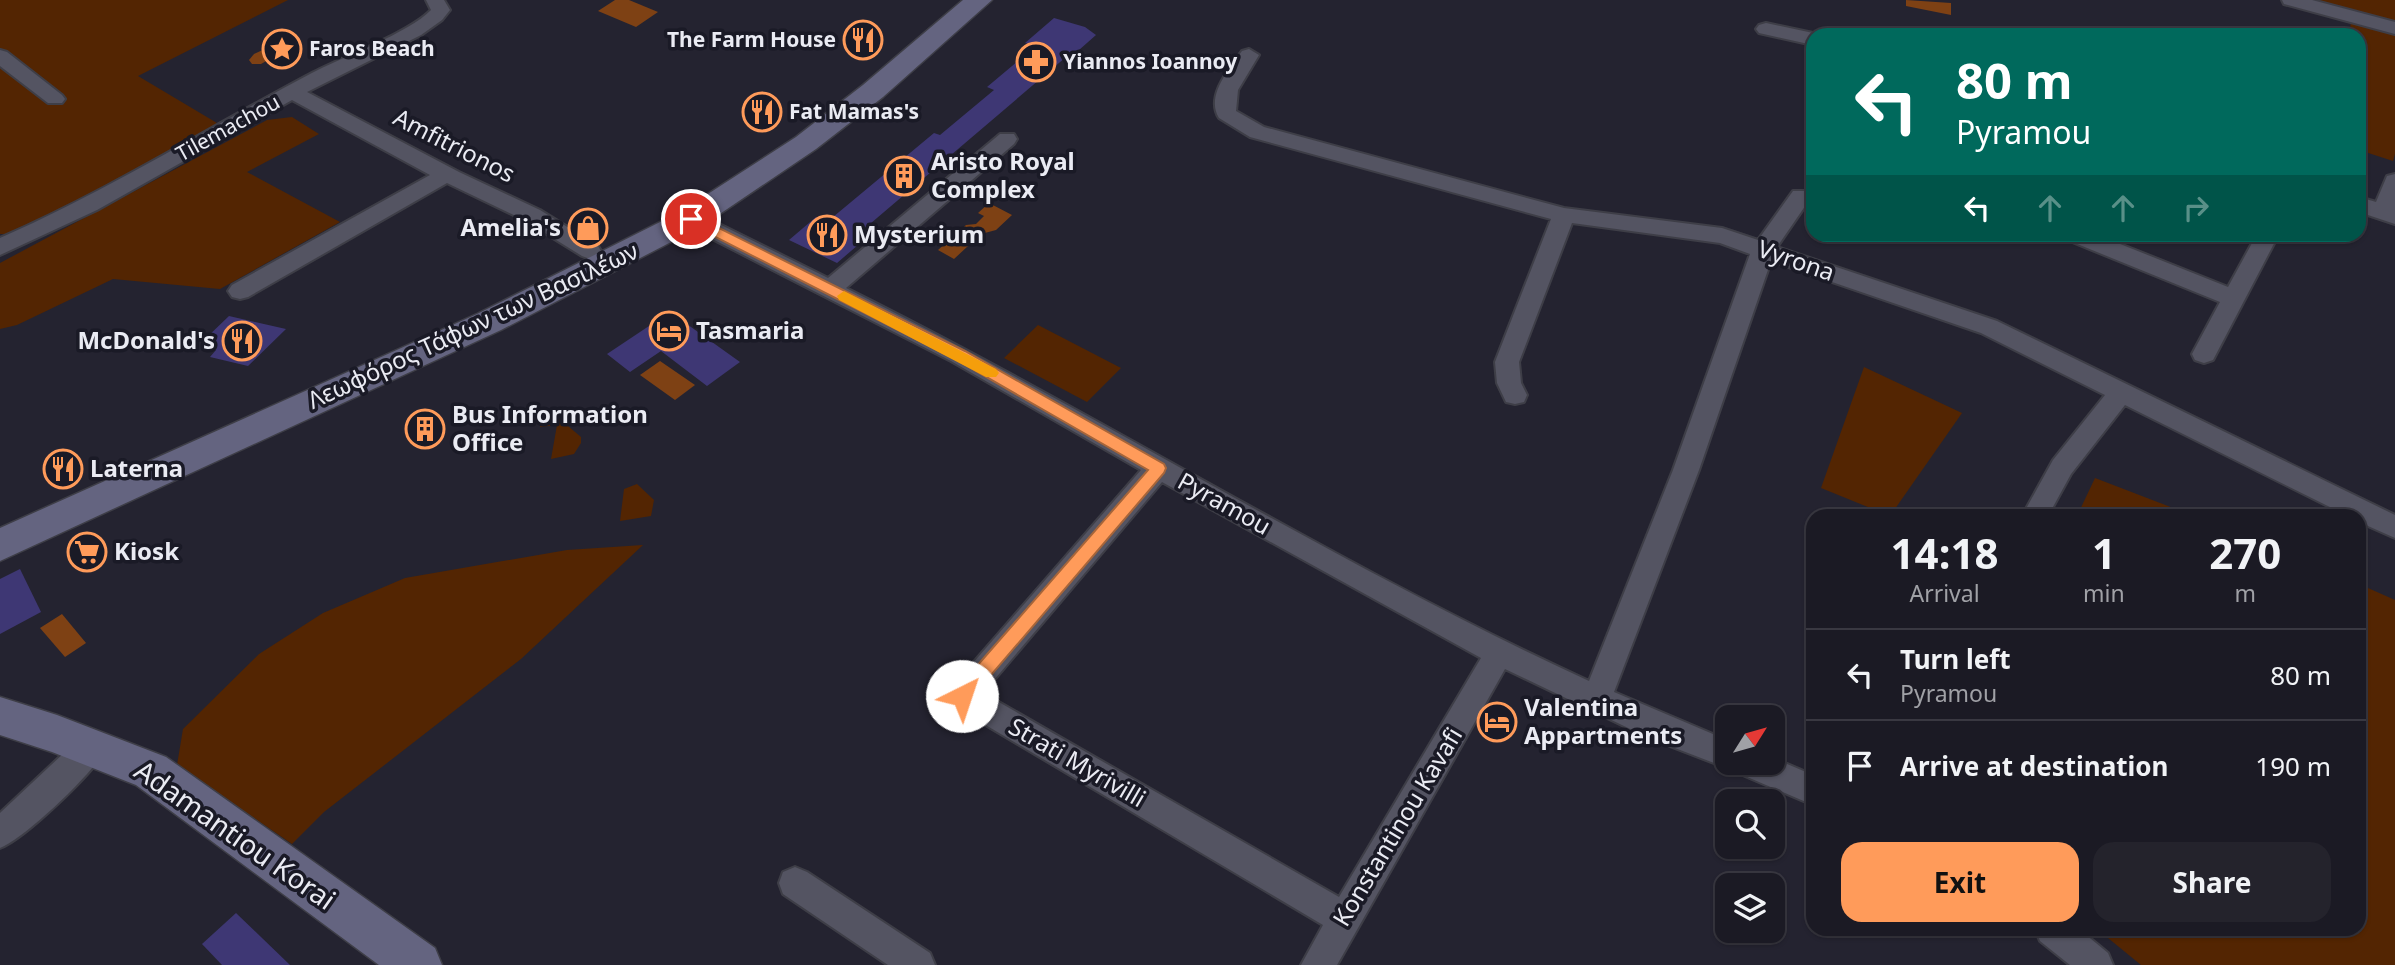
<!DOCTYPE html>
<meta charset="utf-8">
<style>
:root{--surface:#1b1a24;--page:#24232c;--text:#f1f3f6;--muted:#a0a1a6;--line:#393841;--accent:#ff9b5a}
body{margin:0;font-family:"Noto Sans",sans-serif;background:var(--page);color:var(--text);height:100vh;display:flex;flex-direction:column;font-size:26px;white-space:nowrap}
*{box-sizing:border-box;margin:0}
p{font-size:23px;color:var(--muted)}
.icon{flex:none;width:38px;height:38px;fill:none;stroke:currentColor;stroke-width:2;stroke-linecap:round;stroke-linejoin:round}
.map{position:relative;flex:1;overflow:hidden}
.sheet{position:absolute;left:1806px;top:509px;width:560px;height:427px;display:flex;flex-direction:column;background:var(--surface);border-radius:21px;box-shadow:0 2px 5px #0004,0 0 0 2px var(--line)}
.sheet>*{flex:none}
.hud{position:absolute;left:1806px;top:28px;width:560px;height:214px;border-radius:21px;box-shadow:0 2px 5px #0004,0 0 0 2px var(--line);background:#00695c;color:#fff;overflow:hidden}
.needle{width:46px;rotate:53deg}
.controls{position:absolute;left:1715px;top:705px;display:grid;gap:14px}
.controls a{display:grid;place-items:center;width:70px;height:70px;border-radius:14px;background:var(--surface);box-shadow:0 2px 5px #0004,0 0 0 2px var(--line);font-size:35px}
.pin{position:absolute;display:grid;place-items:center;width:60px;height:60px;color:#fff;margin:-30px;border:4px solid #fff;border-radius:50%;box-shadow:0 2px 7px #0007}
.me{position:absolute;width:77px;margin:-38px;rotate:41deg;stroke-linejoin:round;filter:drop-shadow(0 0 5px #0008)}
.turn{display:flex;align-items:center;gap:24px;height:147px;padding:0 35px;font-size:32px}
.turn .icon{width:91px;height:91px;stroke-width:2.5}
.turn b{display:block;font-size:49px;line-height:60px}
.lanes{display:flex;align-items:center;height:66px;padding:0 35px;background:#0003;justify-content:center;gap:35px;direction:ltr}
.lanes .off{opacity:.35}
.eta{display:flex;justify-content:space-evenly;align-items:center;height:119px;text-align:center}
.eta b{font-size:42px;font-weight:700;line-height:49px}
.primary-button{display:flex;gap:14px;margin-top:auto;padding:14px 35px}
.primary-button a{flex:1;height:80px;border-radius:21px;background:var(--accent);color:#111;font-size:28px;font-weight:700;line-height:80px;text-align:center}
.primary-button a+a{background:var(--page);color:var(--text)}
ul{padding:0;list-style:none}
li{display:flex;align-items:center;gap:21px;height:91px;padding:0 35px;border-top:2px solid var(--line)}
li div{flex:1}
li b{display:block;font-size:26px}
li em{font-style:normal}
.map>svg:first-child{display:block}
</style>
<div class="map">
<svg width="2395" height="965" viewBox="0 0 2395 965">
<rect width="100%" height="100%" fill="#242330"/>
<g fill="#532502">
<path d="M0,0H288L138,76L222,126L16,234H0Z"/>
<path d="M2304,0H2395V24Z"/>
<path d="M2351,22L2395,34V154L2393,161L2359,150V35H2349Z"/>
<path d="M292,117L319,134L247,172L340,222L220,289L113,279L17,325L0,329V263L267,120Z"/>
<path d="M1038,325L1121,368L1087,402L1004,358Z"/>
<path d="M1864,367L1962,413L1890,516L1821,488Z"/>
<path d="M549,410L581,437V443L574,454L551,459L557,425L540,427L542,412Z"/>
<path d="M2095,478L2194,516H2077Z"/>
<path d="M637,484L654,500L651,516L620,521L624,489Z"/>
<path d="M643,545L521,659L324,812L292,844L177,765L183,729L259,654L323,613L405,578L567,550Z"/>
<path d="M2359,584L2395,600V965H2141L2097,929H2359Z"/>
</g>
<g fill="#7e4114">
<path d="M615,0H629L658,12L636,27L598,11Z"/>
<path d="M1906,0L1951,3V15L1906,6Z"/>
<path d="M284,40H293L296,44L261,64H252L249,60L254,54Z"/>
<path d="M989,203L1012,215L996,230L981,234L954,259L938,250L966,225L976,224L984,216L978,213Z"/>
<path d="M660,361L695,385L675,400L640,375Z"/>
<path d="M62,614L86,643L65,657L40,628Z"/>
</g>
<g fill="#3e3774">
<path d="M1054,18L1085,27L1096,35L1070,58L1066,57L857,235L865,239L837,263L789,240L816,217L827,222L934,133L940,135L994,90L987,87L1036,46L1025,43Z"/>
<path d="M670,312L740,362L707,386L661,351L630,372L607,354Z"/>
<path d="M229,316L286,329L248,366L210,357L216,350L211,349L217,343L204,340Z"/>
<path d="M433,413L445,432L416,446L405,426Z"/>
<path d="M20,569L41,612L0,634V579Z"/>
<path d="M236,913L290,965H222L202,944Z"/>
</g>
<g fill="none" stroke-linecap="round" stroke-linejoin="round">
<defs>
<g id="street">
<path d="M426,0H444L450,10L442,20L421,35L307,92L459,172L540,210L598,246L601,251L598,256L590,259L582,256L524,220L447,183L248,297L240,299L232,297L228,291L232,285L430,175L292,100L97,210L0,255V238C108,191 206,129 310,74C342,57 409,33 431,10Z"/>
<path d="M2282,0H2312L2395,22V34L2284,4Z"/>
<path d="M1766,23L1813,33L1820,35H1813V45L1759,33L1756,29L1759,25Z"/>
<path d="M1249,49L1259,55L1238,90L1236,111L1264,127L1564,208L1722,228L1758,240L1793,191H1809L1812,196L1777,247L1997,321L2395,515V538L2359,522V516H2348L2125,405L2071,474L2048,516H2022L2053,460L2105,395L1981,333L1771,261L1699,470L1614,692L1727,740V763H1773V758L1813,775V805L1738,773L1735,765L1727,768L1649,738L1505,669L1337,965H1301L1323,925L952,705L947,696L952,687L1141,470L951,361L683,224L680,219L683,214L691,212L699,214L828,278L1000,134H1014L1017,139L1014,144L846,288C1097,413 1334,564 1589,681L1673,470L1750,254L1720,243L1572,223L1519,362L1521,383L1527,395L1524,402L1515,404L1506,402L1497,383L1495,362L1551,219L1250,137L1219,118C1205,96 1230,68 1242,51ZM1162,482L1481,658L1339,897L983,693Z"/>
<path d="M0,50L7,52L62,95L65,99L62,103H48L0,66Z"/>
<path d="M2395,174V224L2359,212V197L2376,202L2387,176Z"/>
<path d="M2062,234H2095L2228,287L2257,234H2279L2213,360L2204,363L2195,360L2192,354L2220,302L2065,239Z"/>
<path d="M92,733L103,737L107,747C96,771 24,839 0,848V813L81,737Z"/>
<path d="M795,867L807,872L930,953L935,965H888L783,894L779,883L783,872Z"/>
<path d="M2035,929H2079L2108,953L2113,965H2070L2040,941Z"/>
</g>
<g id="secondary">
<path d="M963,0H992L883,97L816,149L702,226L501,330L0,561V528L477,314L680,212L796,137L863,85Z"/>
<path d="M0,697L57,715L166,757L435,948L442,965H379L136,785L52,752L0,735Z"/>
</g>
</defs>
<use href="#street" stroke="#3e3e47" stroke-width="4"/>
<use href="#secondary" stroke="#3e3e47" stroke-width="3"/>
<use href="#street" fill="#545462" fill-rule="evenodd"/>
<use href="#secondary" fill="#646480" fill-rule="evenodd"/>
</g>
<path fill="#ff9b5a" stroke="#a6653a" stroke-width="2" d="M691,214L965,351L1164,464L1166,468L1164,473L968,702L962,704L955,702L953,696L955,691L1148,470L955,359L686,222V216Z"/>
<path fill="#f59e0b" d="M844,291L996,369L999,373L996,377H986L839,300L837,296Z"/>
<defs>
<symbol id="restaurant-ring" viewBox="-11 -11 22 22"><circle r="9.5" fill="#1a1a26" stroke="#ff9b5a" stroke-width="1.5"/><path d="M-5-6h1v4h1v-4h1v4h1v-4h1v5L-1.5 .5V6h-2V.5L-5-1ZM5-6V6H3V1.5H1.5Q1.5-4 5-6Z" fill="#ff9b5a"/></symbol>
<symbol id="sight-ring" viewBox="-11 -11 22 22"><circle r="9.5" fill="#1a1a26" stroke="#ff9b5a" stroke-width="1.5"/><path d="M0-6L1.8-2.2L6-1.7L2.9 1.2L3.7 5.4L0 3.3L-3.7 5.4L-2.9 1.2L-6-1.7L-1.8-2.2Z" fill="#ff9b5a"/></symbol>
<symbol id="pharmacy-ring" viewBox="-11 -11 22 22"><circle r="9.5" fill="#1a1a26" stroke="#ff9b5a" stroke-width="1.5"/><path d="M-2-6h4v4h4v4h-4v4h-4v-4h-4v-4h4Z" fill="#ff9b5a"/></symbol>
<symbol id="building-ring" viewBox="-11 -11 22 22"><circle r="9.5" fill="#1a1a26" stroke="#ff9b5a" stroke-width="1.5"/><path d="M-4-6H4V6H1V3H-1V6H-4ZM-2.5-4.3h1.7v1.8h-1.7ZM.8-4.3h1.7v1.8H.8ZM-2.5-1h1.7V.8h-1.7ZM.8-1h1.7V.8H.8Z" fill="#ff9b5a"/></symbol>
<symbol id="shop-ring" viewBox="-11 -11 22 22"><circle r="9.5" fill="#1a1a26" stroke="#ff9b5a" stroke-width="1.5"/><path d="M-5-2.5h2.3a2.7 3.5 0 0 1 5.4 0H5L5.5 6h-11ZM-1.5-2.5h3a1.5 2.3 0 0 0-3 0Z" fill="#ff9b5a"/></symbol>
<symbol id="hotel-ring" viewBox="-11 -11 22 22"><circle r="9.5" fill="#1a1a26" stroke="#ff9b5a" stroke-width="1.5"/><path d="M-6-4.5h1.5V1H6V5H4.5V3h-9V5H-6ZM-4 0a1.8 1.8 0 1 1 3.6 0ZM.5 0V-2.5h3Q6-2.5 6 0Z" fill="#ff9b5a"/></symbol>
<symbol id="supermarket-ring" viewBox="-11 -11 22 22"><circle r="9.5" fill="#1a1a26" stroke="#ff9b5a" stroke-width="1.5"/><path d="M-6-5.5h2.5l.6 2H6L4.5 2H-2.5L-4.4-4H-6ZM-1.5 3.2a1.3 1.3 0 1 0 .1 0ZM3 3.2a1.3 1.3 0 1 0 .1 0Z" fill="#ff9b5a"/></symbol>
</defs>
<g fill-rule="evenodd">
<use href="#restaurant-ring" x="841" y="18" width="44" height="44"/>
<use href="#sight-ring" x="260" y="27" width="44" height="44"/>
<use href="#pharmacy-ring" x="1014" y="40" width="44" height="44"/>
<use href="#restaurant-ring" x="740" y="90" width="44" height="44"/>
<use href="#building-ring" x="882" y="154" width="44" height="44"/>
<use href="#shop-ring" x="566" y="206" width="44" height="44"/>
<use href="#restaurant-ring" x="805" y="213" width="44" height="44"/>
<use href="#hotel-ring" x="647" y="309" width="44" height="44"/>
<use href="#restaurant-ring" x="220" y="319" width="44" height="44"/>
<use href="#building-ring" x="403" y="407" width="44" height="44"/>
<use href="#restaurant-ring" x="41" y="447" width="44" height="44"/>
<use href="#supermarket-ring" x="65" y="530" width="44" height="44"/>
<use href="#hotel-ring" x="1475" y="700" width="44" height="44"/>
</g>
<g text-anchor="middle" stroke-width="7" stroke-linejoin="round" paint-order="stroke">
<g font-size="21" font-weight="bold" fill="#eaebf3" stroke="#1a1a26" text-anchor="start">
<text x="836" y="47" text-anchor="end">The Farm House</text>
<text x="309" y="56">Faros Beach</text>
<text x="1063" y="69">Yiannos Ioannoy</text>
<text x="789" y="119">Fat Mamas's</text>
</g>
<g font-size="21" fill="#eaebf3" stroke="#1a1a26">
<text transform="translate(228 128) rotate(-29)" y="7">Tilemachou</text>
</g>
<g font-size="24" fill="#eaebf3" stroke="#1a1a26">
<text transform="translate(454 146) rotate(27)" y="8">Amfitrionos</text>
<text transform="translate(1796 261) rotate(19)" y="8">Vyrona</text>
<text transform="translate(473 326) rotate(-25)" y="8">Λεωφόρος Τάφων των Βασιλέων</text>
<text transform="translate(1224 504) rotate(29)" y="8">Pyramou</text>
<text transform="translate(1077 763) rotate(30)" y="8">Strati Myrivilli</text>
<text transform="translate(1398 827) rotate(-59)" y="8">Konstantinou Kavafi</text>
</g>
<g font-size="24" font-weight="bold" fill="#eaebf3" stroke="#1a1a26" text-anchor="start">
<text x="931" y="170">Aristo Royal<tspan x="931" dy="28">Complex</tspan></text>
<text x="561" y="236" text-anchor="end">Amelia's</text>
<text x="854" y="243">Mysterium</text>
<text x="696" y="339">Tasmaria</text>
<text x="215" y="349" text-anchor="end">McDonald's</text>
<text x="452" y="423">Bus Information<tspan x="452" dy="28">Office</tspan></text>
<text x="90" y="477">Laterna</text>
<text x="114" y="560">Kiosk</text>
<text x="1524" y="716">Valentina<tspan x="1524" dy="28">Appartments</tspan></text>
</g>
<g font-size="28" fill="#eaebf3" stroke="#1a1a26">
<text transform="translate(235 835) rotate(35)" y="10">Adamantiou Korai</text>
</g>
</g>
</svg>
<div class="controls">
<a><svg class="needle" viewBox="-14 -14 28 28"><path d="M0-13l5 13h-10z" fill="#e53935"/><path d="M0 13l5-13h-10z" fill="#a0a1a6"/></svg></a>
<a><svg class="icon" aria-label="search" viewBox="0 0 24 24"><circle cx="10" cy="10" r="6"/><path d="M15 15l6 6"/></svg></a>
<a><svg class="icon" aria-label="layers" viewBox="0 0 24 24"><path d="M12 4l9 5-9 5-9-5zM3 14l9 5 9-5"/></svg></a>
</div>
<div class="pin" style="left:691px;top:219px;background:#d93025"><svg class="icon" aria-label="arrive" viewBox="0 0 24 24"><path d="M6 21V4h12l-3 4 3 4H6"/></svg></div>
<svg class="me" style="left:962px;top:696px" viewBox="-20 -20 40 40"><circle r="19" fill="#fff"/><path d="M0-13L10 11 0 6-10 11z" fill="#ff9b5a"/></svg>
<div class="hud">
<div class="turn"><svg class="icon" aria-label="left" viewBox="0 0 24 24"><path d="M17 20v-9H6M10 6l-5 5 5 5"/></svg><div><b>80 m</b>Pyramou</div></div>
<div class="lanes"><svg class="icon" aria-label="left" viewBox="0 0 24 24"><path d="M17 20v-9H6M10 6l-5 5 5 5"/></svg><svg class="icon off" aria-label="ahead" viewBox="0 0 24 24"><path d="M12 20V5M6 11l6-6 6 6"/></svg><svg class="icon off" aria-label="ahead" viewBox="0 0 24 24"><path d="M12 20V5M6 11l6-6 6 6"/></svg><svg class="icon off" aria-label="right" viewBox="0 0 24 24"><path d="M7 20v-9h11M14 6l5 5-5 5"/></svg></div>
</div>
<section class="sheet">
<div class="eta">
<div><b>14:18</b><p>Arrival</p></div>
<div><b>1</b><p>min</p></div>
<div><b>270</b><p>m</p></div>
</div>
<ul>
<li><svg class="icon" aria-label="left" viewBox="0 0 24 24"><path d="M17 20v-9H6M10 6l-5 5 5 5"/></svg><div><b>Turn left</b><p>Pyramou</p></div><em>80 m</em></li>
<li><svg class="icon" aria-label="arrive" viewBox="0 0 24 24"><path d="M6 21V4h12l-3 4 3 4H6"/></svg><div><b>Arrive at destination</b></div><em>190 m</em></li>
</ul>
<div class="primary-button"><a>Exit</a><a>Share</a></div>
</section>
</div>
